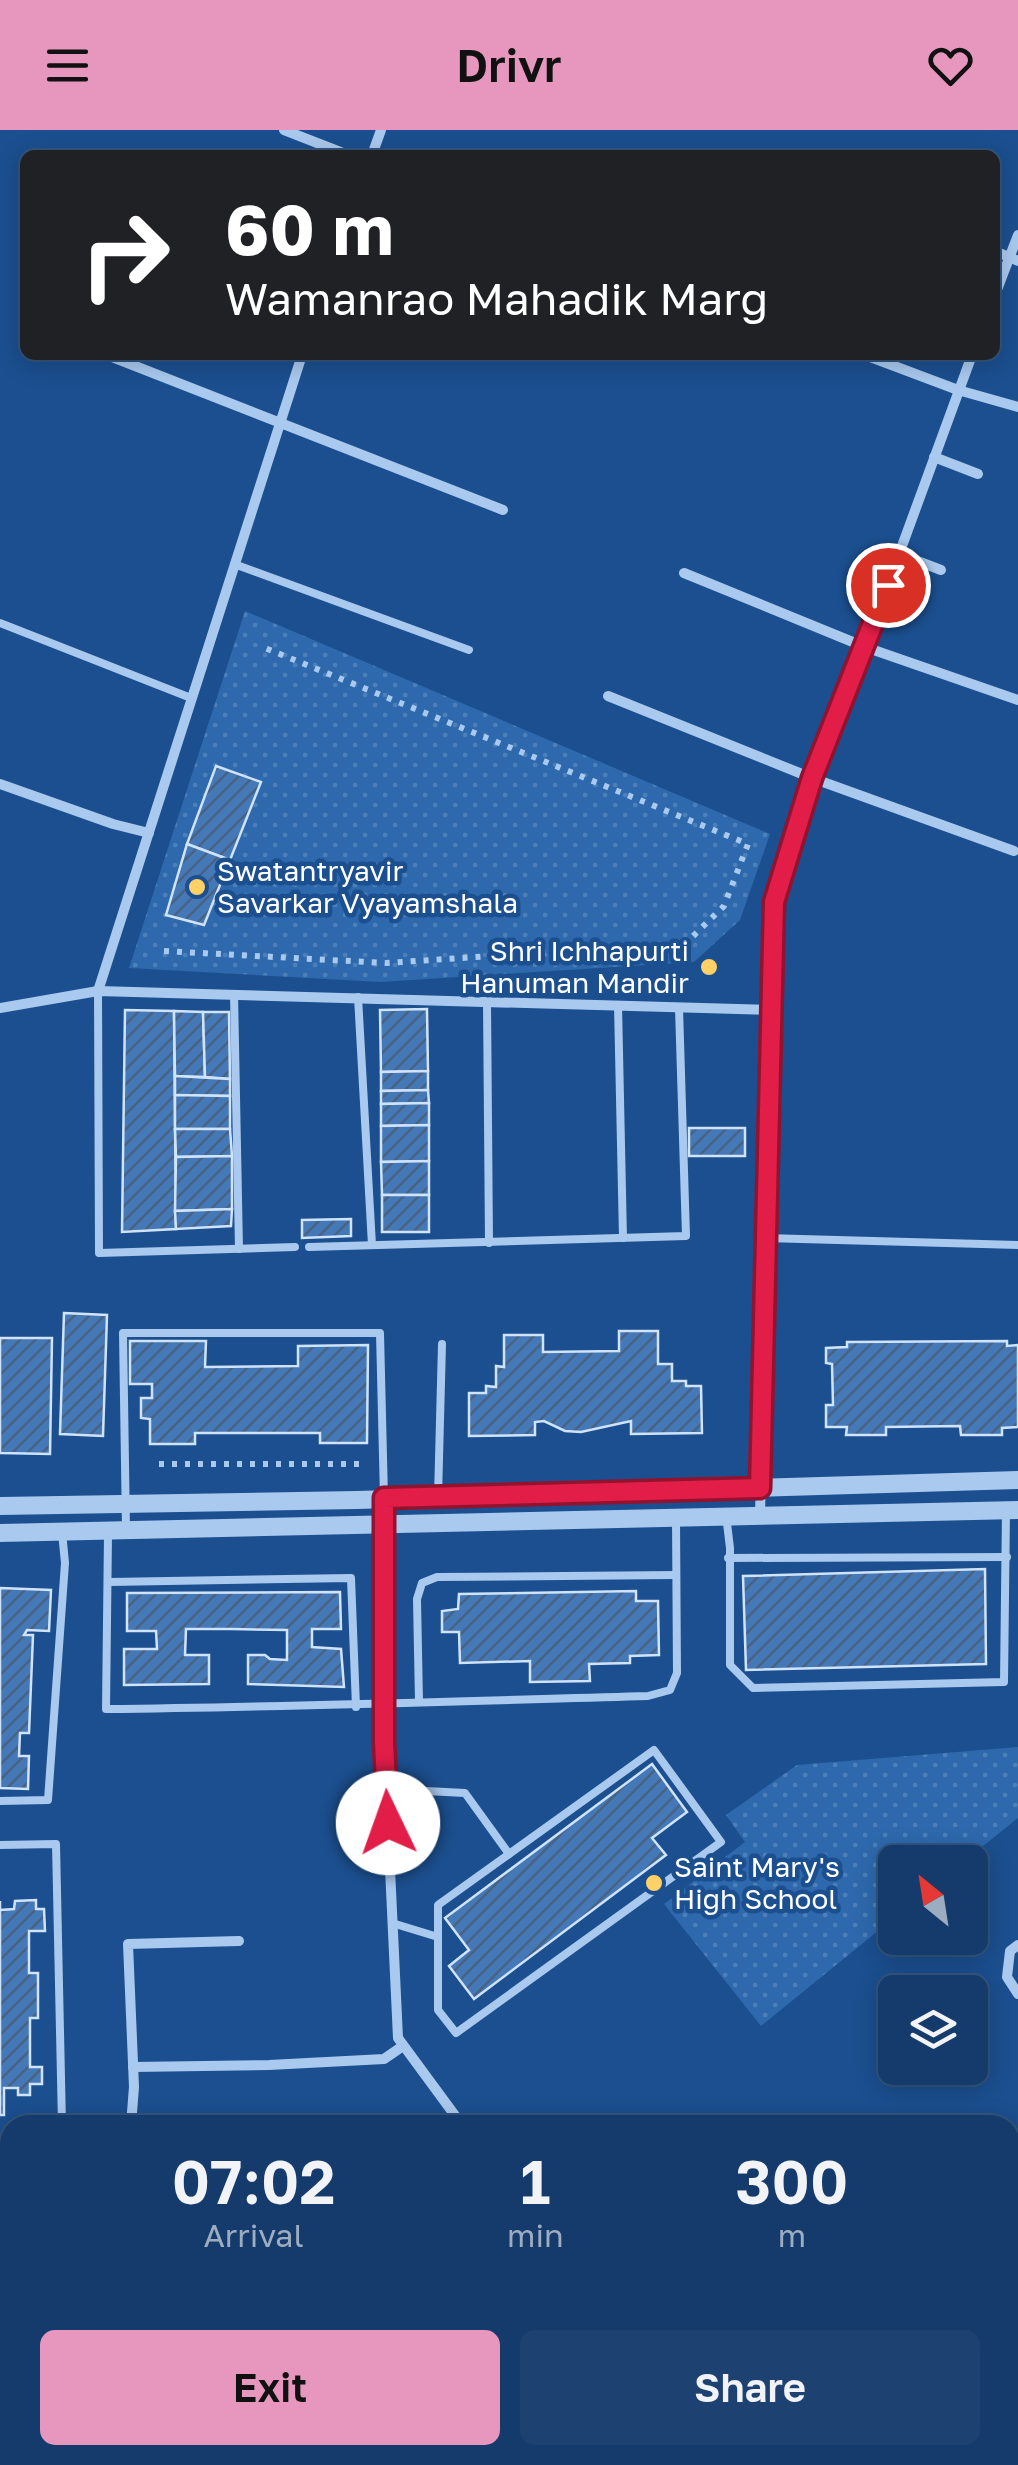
<!DOCTYPE html>
<style>
:root{--surface:#143b6b;--page:#1d4271;--text:#f1f3f6;--muted:#9dadc1;--line:#33557e;--accent:#e797bd}
body{margin:0;font-family:"Golos Text",sans-serif;background:var(--page);color:var(--text);height:100vh;display:flex;flex-direction:column;font-size:38px;white-space:nowrap}
*{box-sizing:border-box;margin:0}
p{font-size:32px;color:var(--muted)}
.icon{flex:none;width:55px;height:55px;fill:none;stroke:currentColor;stroke-width:2;stroke-linecap:round;stroke-linejoin:round}
.map{position:relative;flex:1;overflow:hidden}
.drawer{position:absolute;left:0px;top:1985px;width:1020px;height:350px;display:flex;flex-direction:column;background:var(--surface);border-radius:30px 30px 0 0;box-shadow:0 5px 25px #0003,0 0 0 2px var(--line)}
.drawer>*{flex:none}
.top-card{position:absolute;left:20px;top:20px;width:980px;height:210px;border-radius:15px;box-shadow:0 5px 25px #0003,0 0 0 2px var(--line);background:#202124;color:#fff;overflow:hidden}
.needle{width:65px;rotate:330deg}
.tools{position:absolute;left:878px;top:1715px;display:grid;gap:20px}
.tools a{display:grid;place-items:center;width:110px;height:110px;border-radius:15px;background:var(--surface);box-shadow:0 5px 25px #0003,0 0 0 2px var(--line);font-size:50px}
.pin{position:absolute;display:grid;place-items:center;width:85px;height:85px;color:#fff;margin:-42px;border:5px solid #fff;border-radius:50%;box-shadow:0 2px 10px #0007}
.me{position:absolute;width:110px;margin:-55px;rotate:357deg;stroke-linejoin:round;filter:drop-shadow(0 0 8px #0008)}
.turn{display:flex;align-items:center;gap:35px;height:210px;padding:0 40px;font-size:45px}
.turn .icon{width:130px;height:130px;stroke-width:2.5}
.turn b{display:block;font-size:70px;line-height:85px}
.eta{display:flex;justify-content:space-evenly;align-items:center;height:170px;text-align:center}
.eta b{font-size:60px;font-weight:600;line-height:70px}
.primary-button{display:flex;gap:20px;margin-top:auto;padding:20px 40px}
.primary-button a{flex:1;height:115px;border-radius:15px;background:var(--accent);color:#111;font-size:40px;font-weight:600;line-height:115px;text-align:center}
.primary-button a+a{background:var(--page);color:var(--text)}
header{display:flex;justify-content:space-between;align-items:center;height:130px;padding:0 40px;background:var(--accent);color:#111;font-size:45px;font-weight:600}
.map>svg:first-child{display:block}
</style>
<header><svg class="icon" aria-label="menu" viewBox="0 0 24 24"><path d="M4 6h16M4 12h16M4 18h16"/></svg>Drivr<svg class="icon" aria-label="heart" viewBox="0 0 24 24"><path d="M12 20l-8-8c-3-5 5-10 8-4 3-6 11-1 8 4z"/></svg></header>
<div class="map">
<svg width="1018" height="2335" viewBox="0 0 1018 2335">
<defs>
<pattern id="green-dots" width="8" height="8" patternUnits="userSpaceOnUse" patternTransform="scale(2.5)"><rect width="8" height="8" fill="#2e69ad"/><path d="M2 2h.1M6 6h.1" fill="none" stroke="#4d80b9" stroke-width="1.8" stroke-linecap="round"/></pattern>
<pattern id="building-hatch" width="6" height="6" patternUnits="userSpaceOnUse" patternTransform="scale(2.5)"><rect width="6" height="6" fill="#4478b7"/><path d="M-1 1l2-2M0 6l6-6M5 7l2-2" fill="none" stroke="#486282"/></pattern>
</defs>
<rect width="100%" height="100%" fill="#1b4f8f"/>
<g fill="url(#green-dots)">
<path d="M245,481L770,704L740,790L694,832L380,852L129,838Z"/>
<path d="M1018,1617V1688L963,1732H895V1787L761,1896L664,1774L745,1712L726,1685L797,1635Z"/>
</g>
<g fill="url(#building-hatch)" stroke="#cfe3fa" stroke-width="2.5">
<path d="M216,636L261,652L230,730L187,714Z"/>
<path d="M187,714L230,730L204,795L166,785Z"/>
<path d="M427,879L428,941L381,942L380,880Z"/>
<path d="M125,880L174,881L176,1099L122,1102Z"/>
<path d="M174,881L203,882L205,947L175,946Z"/>
<path d="M203,882H229L230,949L205,947Z"/>
<path d="M428,941V960L381,961V942Z"/>
<path d="M175,946L230,949V966L175,965Z"/>
<path d="M428,960L429,973L381,974V961Z"/>
<path d="M175,965L230,966V999H175Z"/>
<path d="M429,973V995L381,996V974Z"/>
<path d="M429,995V1031L381,1032V996Z"/>
<rect x="689" y="998" width="56" height="28"/>
<path d="M175,999H230L232,1026L176,1027Z"/>
<path d="M232,1026V1079L175,1081L176,1027Z"/>
<path d="M429,1031V1065H382L381,1032Z"/>
<rect x="382" y="1065" width="47" height="37"/>
<path d="M232,1079L231,1096L176,1099L175,1081Z"/>
<path d="M351,1089V1106L302,1108V1090Z"/>
<path d="M64,1183L107,1185L103,1306L60,1304Z"/>
<path d="M619,1201H658V1234H672V1251H686V1256H701L702,1303L631,1304V1291L581,1302L565,1301L544,1291L535,1292V1305L469,1306V1263H486V1256L496,1257V1236L504,1237V1205H543V1222L619,1221Z"/>
<path d="M0,1208H52L50,1324L0,1323Z"/>
<path d="M130,1211H206L205,1237L298,1236V1216L368,1215L367,1313H320V1303H195V1314H150V1289L141,1288V1268H152V1254H130Z"/>
<path d="M1007,1211V1216L1018,1215V1297L1002,1298V1305H961L960,1296L886,1297V1305H846L847,1297H826V1275H833L832,1234L826,1233V1218L847,1217V1212Z"/>
<path d="M985,1439L986,1534L746,1540L743,1446Z"/>
<path d="M0,1458L51,1460L49,1501L27,1500L24,1505H33L29,1603H20L19,1626H29L28,1659L0,1658Z"/>
<path d="M636,1461V1471H658L659,1525L630,1526V1533L589,1534L590,1551L530,1552V1531L460,1533L459,1502H442V1481L458,1479L459,1464Z"/>
<path d="M340,1462L341,1499H312V1517L341,1519L344,1557L248,1554V1525H265L270,1529L287,1530V1500L231,1499H186L185,1525H209V1554L124,1555V1519H157L156,1501H127V1463Z"/>
<path d="M652,1634L687,1682L652,1708L666,1725L474,1869L449,1836L469,1820L445,1788Z"/>
<path d="M36,1770V1779H44L45,1801H29V1843H38V1888H30V1937H42V1954H30V1965H18V1958H4V1985H0V1771V1780L14,1779L15,1771Z"/>
<path d="M1018,2149V2253L1010,2242V2155Z"/>
</g>
<g fill="none" stroke-linecap="round" stroke-linejoin="round">
<g stroke="#a9c9ee" stroke-width="6" stroke-dasharray="5 8" stroke-linecap="butt">
<path d="M164,821L386,833L686,813L724,776L748,714L265,518"/>
<path d="M159,1334H362"/>
</g>
<g stroke="#a9c9ee" stroke-width="8">
<path d="M234,434L469,520"/>
<path d="M0,493L191,568"/>
<path d="M98,861L99,1123L295,1117"/>
<path d="M234,864L239,1119"/>
<path d="M358,867L372,1115"/>
<path d="M487,871L489,1113"/>
<path d="M618,875L623,1108"/>
<path d="M765,1108L1018,1115"/>
<path d="M309,1117L686,1106L679,878"/>
<path d="M438,1367L442,1214"/>
<path d="M726,1385L730,1418V1535L753,1558L1004,1552L1006,1380"/>
<path d="M126,1399L123,1203H380L384,1368"/>
<path d="M108,1404L106,1579C287,1577 468,1571 648,1566L670,1560L677,1543L676,1388"/>
<path d="M728,1428L1007,1427"/>
<path d="M109,1452L351,1448L356,1577"/>
<path d="M419,1572L417,1469L422,1453L437,1447L676,1445"/>
<path d="M654,1620L721,1712L456,1903L438,1880V1775Z"/>
<path d="M387,1659L465,1663L509,1724"/>
<path d="M0,1671L48,1670L65,1433L62,1402"/>
<path d="M0,1715L56,1714L62,1995"/>
<path d="M392,1793L438,1807"/>
<path d="M0,2016L10,2015"/>
<path d="M1010,2264L1018,2276"/>
</g>
<g stroke="#a9c9ee" stroke-width="10">
<path d="M284,0L348,25"/>
<path d="M372,25L381,0"/>
<path d="M995,121L1018,131"/>
<path d="M995,165L1018,105"/>
<path d="M107,225L503,380"/>
<path d="M865,225L958,260L1018,277"/>
<path d="M934,327L978,344"/>
<path d="M899,424L941,440"/>
<path d="M684,443L865,517L1018,570"/>
<path d="M608,566L812,648L1014,721"/>
<path d="M0,654L113,694L149,703"/>
<path d="M98,861L302,225"/>
<path d="M0,878L98,861L771,880"/>
<path d="M384,1368V1612L398,1908L462,1995"/>
<path d="M760,1386L774,772L812,648L865,517L972,225"/>
<path d="M1018,1815L1010,1821L1007,1847L1018,1864"/>
<path d="M133,1937L269,1935L384,1929L403,1916"/>
<path d="M131,1995L134,1957L128,1814L239,1811"/>
<path d="M1010,2113L1018,2106"/>
<path d="M0,2266L10,2270"/>
<path d="M97,2325L106,2335"/>
<path d="M439,2335L452,2325"/>
<path d="M712,2335L725,2325"/>
</g>
<g stroke="#a9c9ee" stroke-width="18">
<path d="M0,1376L357,1370L1018,1350"/>
<path d="M0,1403L1018,1380"/>
</g>
</g>
<g fill="none" stroke-linecap="round" stroke-linejoin="round">
<defs>
<path id="route" d="M388,1693L384,1612V1368L760,1358L774,772L812,648L888,455"/>
</defs>
<use href="#route" stroke="#92132f" stroke-width="25"/>
<use href="#route" stroke="#e11d48" stroke-width="18"/>
</g>
<g fill="#ffd166" stroke="#1b4f8f" stroke-width="4">
<circle cx="197" cy="757" r="10"/>
<circle cx="709" cy="837" r="10"/>
<circle cx="654" cy="1753" r="10"/>
</g>
<g text-anchor="middle" stroke-width="9" stroke-linejoin="round" paint-order="stroke">
<g font-size="28" fill="#fff" stroke="#1b4f8f" text-anchor="start">
<text x="217" y="751">Swatantryavir<tspan x="217" dy="32">Savarkar Vyayamshala</tspan></text>
<text x="689" y="831" text-anchor="end">Shri Ichhapurti<tspan x="689" dy="32">Hanuman Mandir</tspan></text>
<text x="674" y="1747">Saint Mary's<tspan x="674" dy="32">High School</tspan></text>
</g>
</g>
</svg>
<div class="tools">
<a><svg class="needle" viewBox="-14 -14 28 28"><path d="M0-13l5 13h-10z" fill="#e53935"/><path d="M0 13l5-13h-10z" fill="#9dadc1"/></svg></a>
<a><svg class="icon" aria-label="layers" viewBox="0 0 24 24"><path d="M12 4l9 5-9 5-9-5zM3 14l9 5 9-5"/></svg></a>
</div>
<div class="pin" style="left:888px;top:455px;background:#d93025"><svg class="icon" aria-label="arrive" viewBox="0 0 24 24"><path d="M6 21V4h12l-3 4 3 4H6"/></svg></div>
<svg class="me" style="left:388px;top:1693px" viewBox="-20 -20 40 40"><circle r="19" fill="#fff"/><path d="M0-13L10 11 0 6-10 11z" fill="#e11d48"/></svg>
<div class="top-card">
<div class="turn"><svg class="icon" aria-label="right" viewBox="0 0 24 24"><path d="M7 20v-9h11M14 6l5 5-5 5"/></svg><div><b>60 m</b>Wamanrao Mahadik Marg</div></div>
</div>
<section class="drawer">
<div class="eta">
<div><b>07:02</b><p>Arrival</p></div>
<div><b>1</b><p>min</p></div>
<div><b>300</b><p>m</p></div>
</div>
<div class="primary-button"><a>Exit</a><a>Share</a></div>
</section>
</div>
